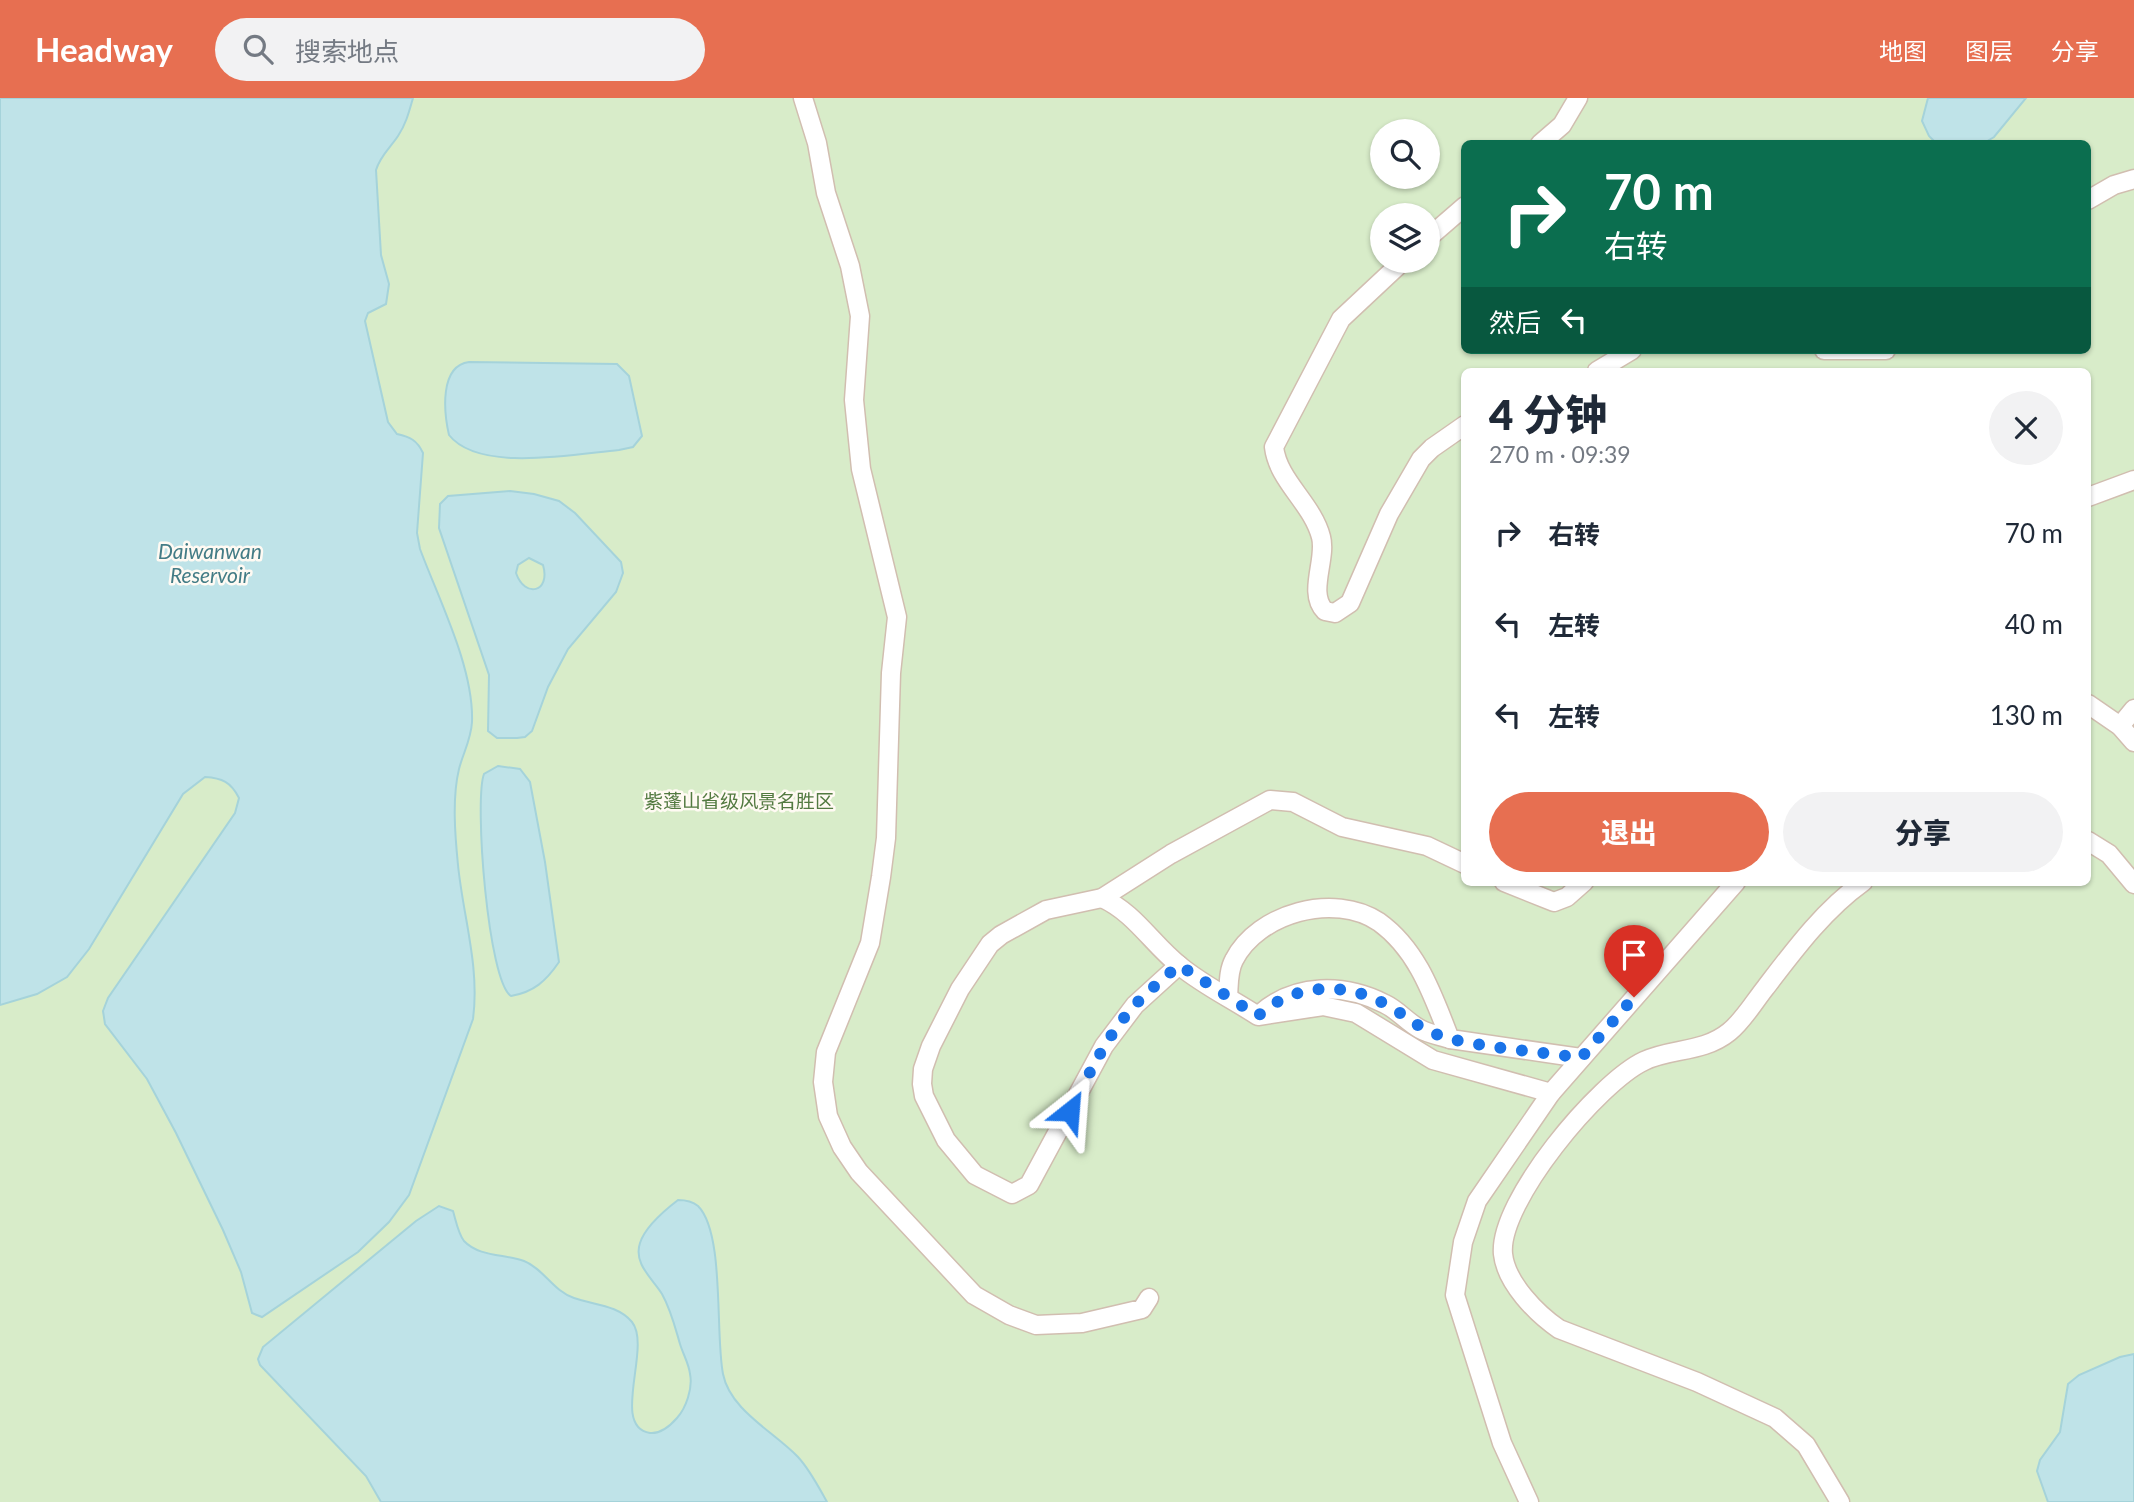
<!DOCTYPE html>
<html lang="zh">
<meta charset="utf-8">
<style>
:root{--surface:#fff;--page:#f2f2f3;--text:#1f2937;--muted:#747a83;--accent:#e76f51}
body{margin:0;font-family:Lato,"Noto Sans SC",sans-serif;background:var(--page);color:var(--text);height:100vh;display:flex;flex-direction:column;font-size:26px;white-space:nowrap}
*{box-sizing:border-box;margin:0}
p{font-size:23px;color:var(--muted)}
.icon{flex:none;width:38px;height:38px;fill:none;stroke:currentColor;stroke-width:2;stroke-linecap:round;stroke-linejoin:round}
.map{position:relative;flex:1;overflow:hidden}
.details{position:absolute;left:1461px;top:270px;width:630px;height:518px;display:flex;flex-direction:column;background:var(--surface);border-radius:10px;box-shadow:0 2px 5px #0004}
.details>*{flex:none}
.hud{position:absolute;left:1461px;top:42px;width:630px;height:214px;border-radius:10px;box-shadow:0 2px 5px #0004;background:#0b6e4f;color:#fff;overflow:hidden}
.tools{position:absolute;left:1370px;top:21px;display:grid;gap:14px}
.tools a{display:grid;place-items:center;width:70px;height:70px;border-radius:50%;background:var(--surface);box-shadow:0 2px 5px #0004;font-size:35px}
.pin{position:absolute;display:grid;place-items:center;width:60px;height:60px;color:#fff;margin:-72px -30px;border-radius:50% 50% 50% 0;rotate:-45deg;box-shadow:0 0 7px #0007}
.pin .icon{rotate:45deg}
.me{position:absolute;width:77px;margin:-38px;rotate:28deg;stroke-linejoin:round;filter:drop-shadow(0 0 5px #0008)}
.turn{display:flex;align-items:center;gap:24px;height:147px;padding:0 28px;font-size:32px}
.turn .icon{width:91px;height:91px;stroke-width:2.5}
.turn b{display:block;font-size:49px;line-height:60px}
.then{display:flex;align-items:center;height:66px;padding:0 28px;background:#0003;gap:14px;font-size:26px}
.round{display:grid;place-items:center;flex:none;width:74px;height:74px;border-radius:37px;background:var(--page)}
.summary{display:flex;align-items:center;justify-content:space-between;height:119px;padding:0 28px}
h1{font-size:42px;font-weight:800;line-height:52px}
.action{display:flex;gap:14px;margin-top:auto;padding:14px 28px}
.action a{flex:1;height:80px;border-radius:42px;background:var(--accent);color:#fff;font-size:28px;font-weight:800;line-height:80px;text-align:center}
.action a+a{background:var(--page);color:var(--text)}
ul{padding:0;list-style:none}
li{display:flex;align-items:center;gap:21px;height:91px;padding:0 28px}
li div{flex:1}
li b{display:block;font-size:26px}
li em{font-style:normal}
header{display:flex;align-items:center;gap:42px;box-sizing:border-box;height:98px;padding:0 35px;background:var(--accent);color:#fff}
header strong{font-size:33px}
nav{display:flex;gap:38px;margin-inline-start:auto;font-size:24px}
.search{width:490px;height:63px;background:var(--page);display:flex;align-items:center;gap:18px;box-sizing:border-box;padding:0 24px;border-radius:38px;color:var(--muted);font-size:26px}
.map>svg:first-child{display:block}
</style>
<header>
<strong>Headway</strong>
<div class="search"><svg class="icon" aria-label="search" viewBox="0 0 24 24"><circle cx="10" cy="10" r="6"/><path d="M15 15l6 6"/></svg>搜索地点</div>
<nav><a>地图</a><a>图层</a><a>分享</a></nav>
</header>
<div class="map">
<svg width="2134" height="1404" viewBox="0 0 2134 1404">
<rect width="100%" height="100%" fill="#fdf6ec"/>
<path fill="#d8ecc9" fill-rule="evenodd" d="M0,0H2134V1404H0ZM1382,33H1428V79H1382ZM1465,46H2088V252H1465ZM1382,117H1428V163H1382ZM1465,273H2088V784H1465Z"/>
<g fill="#bfe3e8" stroke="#a5d3da" stroke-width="2" fill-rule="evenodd">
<path d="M0,0H413C409,14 406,26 398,38C390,50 380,58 376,72L381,157L389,186L386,206L368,215L365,223L388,324L397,336C410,339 417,342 423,355L417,435L420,451C439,502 474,570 472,624C471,642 463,655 459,671C452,700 455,737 458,767C463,818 480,869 473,921L409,1097L389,1124L358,1154L262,1219L252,1215L241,1174L223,1132L176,1035L147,981L105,926L103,913L108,900L235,715L239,700C231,684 222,680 205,679L183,696L89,851L67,879L37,896L0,907Z"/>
<path d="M1928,0H2026L1994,39L1984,45H1936L1929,38L1922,23Z"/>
<path d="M469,264L617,266L629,278L642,338L633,349L619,352C575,356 479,375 449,337C444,315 439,268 469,264Z"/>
<path d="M510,393L534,396L559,403L575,415L621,464L623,475L616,494L568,551L548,589L532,633L525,639L517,640H497L488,633L489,577L439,430L440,406L448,398ZM529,460L543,467C551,494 525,501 516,475L518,467Z"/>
<path d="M498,668L520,671L530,684L545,764L559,864C546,883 534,894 511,898C488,884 474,702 484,676Z"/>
<path d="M678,1102C685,1102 692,1103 698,1108C725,1135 715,1236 723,1276C730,1312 774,1334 798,1359C810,1372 818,1388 827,1404H381L366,1378L260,1267L258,1261L263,1249L416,1123L439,1108L453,1113C456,1123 458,1135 464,1143C479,1159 505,1156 524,1163C544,1171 553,1193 574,1200C594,1207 618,1207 632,1224C652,1249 610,1329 650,1335C660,1336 670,1328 677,1320C686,1310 693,1290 690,1276C689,1266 683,1256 680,1246C675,1229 671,1212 662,1196C653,1181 633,1166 640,1145C645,1129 665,1112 678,1102Z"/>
<path d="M2134,1256V1404H2048L2037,1373L2040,1362L2060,1334L2068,1286L2079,1277L2120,1259Z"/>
</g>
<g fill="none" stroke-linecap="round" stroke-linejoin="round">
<defs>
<g id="minor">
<path d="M803,0L817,45L826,95L850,168L860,218L854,302L861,371L897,519L891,575L886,740L881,779L870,845L826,954L823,984L828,1018L842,1049L859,1074L974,1197L1009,1217L1036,1227L1082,1225L1142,1211L1149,1200"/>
<path d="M1540,46L1562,27L1578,0"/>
<path d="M2088,102L2114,87L2134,81"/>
<path d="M1428,140L1465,108"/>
<path d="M1403,163L1341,221L1274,349C1278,383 1312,405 1321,439C1327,461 1307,495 1325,513L1335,515L1350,505L1389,416L1421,361L1432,350L1465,327"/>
<path d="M1824,252H1886"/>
<path d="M1597,273L1632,252"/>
<path d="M2088,399L2134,382"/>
<path d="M2088,606L2120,628L2134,644"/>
<path d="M2120,628L2134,611"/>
<path d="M2088,743L2109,756L2134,786"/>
<path d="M1504,784L1554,804L1567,799L1584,784"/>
<path d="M1102,800C1135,815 1152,846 1180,868C1203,887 1232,901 1258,918L1323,908L1356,915L1433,962L1551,995"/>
<path d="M1179,867L1135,907L1104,948L1029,1087L1012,1096L975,1077L946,1042L924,998L922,986L923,971L931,948L960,891L990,846L1001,837L1046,812L1102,800L1171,756L1270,702L1293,704L1342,729L1427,748L1465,766"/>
<path d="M1228,899C1229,887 1228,873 1234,862C1258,815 1334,794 1379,824C1418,852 1433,898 1450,941L1581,960"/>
<path d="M1260,916C1295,885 1344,885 1385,906C1398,912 1407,924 1420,931C1429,936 1441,938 1450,941"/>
<path d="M1529,1404L1502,1345L1455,1197L1463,1144L1477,1103L1551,995L1736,784"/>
<path d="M1840,1404L1806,1347L1775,1320L1697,1284L1559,1231C1537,1216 1506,1185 1503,1156C1498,1104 1599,984 1644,963C1671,950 1703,955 1729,934C1743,923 1754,904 1766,889C1795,851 1824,812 1863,784"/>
</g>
</defs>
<use href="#minor" stroke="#d1beb0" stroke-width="21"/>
<use href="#minor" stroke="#fff" stroke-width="18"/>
</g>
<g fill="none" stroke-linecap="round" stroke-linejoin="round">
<path stroke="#1a73e8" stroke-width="12" stroke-dasharray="0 21.6" d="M1070,1013C1089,977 1106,938 1135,907C1148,893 1164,880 1179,867L1258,918C1294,885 1345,883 1387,907C1412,921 1418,932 1448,940C1489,951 1538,953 1581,960L1634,899"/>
</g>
<g text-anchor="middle" stroke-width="5" stroke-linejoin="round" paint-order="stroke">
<g font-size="19" fill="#537a41" stroke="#fffaf3">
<text x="739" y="710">紫蓬山省级风景名胜区</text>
</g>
<g font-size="21" font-style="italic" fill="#437c86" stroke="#fffaf3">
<text x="210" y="461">Daiwanwan<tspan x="210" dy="24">Reservoir</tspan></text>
</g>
</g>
</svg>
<div class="tools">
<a><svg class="icon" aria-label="search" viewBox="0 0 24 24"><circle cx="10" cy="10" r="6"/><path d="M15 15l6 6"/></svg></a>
<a><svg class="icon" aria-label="layers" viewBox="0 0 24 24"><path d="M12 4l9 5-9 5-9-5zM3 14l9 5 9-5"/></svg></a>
</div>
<div class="pin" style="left:1634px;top:899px;background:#d93025"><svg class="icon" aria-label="arrive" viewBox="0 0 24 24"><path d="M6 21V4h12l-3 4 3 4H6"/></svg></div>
<svg class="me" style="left:1070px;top:1013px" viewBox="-20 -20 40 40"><path d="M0-17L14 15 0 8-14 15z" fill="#1a73e8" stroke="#fff" stroke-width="4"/></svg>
<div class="hud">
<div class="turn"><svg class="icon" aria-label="right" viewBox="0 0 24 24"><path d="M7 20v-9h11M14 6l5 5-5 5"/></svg><div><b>70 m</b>右转</div></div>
<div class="then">然后<svg class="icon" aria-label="left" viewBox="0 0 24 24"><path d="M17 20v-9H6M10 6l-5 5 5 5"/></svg></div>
</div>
<section class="details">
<div class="summary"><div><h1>4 分钟</h1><p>270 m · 09:39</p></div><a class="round"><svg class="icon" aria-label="close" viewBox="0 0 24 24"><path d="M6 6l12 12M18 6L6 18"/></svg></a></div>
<ul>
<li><svg class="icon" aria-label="right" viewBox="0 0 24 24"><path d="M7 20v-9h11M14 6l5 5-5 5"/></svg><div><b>右转</b></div><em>70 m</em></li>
<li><svg class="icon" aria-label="left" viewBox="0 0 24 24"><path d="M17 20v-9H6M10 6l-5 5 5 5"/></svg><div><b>左转</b></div><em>40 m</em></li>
<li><svg class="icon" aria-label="left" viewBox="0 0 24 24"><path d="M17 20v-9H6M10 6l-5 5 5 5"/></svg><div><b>左转</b></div><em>130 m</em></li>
</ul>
<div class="action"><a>退出</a><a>分享</a></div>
</section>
</div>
